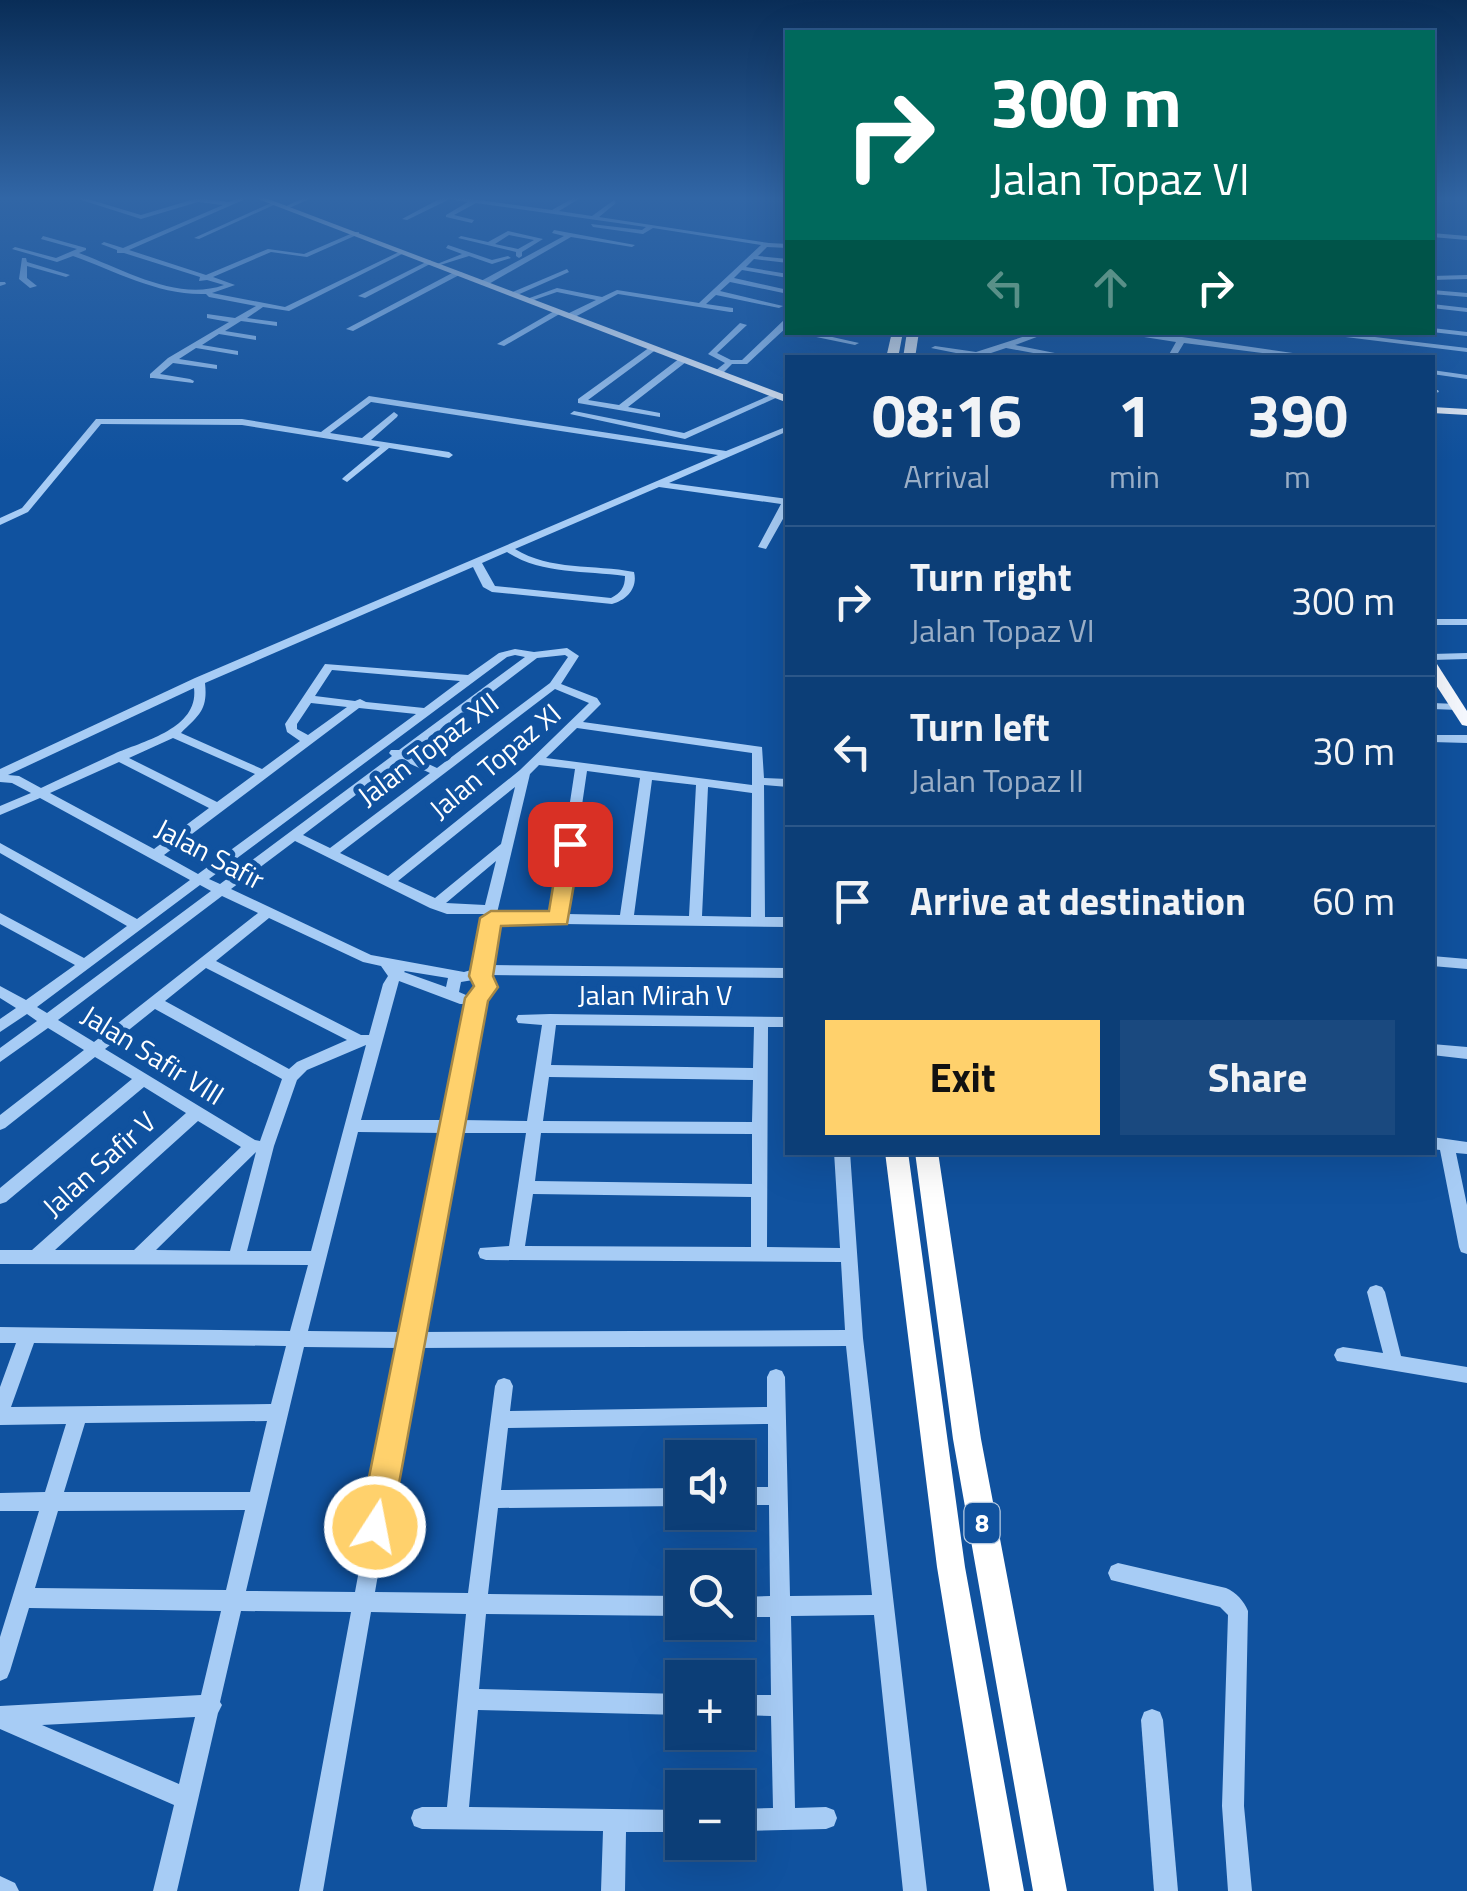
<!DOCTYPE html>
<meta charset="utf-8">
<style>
:root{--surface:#0c3e77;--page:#1a497f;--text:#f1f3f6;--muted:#9aaec6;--line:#2c5789;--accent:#ffd16c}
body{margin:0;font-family:"Titillium Web",sans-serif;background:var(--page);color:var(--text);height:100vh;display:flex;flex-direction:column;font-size:38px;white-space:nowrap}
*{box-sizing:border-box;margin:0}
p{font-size:32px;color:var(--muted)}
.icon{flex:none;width:55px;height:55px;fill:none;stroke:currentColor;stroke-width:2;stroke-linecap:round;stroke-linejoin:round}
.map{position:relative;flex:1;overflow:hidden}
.side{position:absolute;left:785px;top:355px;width:650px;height:800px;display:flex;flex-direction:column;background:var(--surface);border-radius:0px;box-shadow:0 10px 40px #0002,0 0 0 2px var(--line)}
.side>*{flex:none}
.banner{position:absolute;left:785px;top:30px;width:650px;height:305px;border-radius:0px;box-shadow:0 10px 40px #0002,0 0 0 2px var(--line);background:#00695c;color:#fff;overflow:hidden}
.controls{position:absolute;left:665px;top:1440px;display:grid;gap:20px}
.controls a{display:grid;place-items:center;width:90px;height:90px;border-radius:0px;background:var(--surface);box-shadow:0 10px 40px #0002,0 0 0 2px var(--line);font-size:50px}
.pin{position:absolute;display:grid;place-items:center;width:85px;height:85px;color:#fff;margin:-42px;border-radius:20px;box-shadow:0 5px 15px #0006}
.me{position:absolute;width:110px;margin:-55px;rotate:11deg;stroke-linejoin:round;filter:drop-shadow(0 0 8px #0008)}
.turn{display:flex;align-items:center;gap:35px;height:210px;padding:0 40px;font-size:45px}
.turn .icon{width:130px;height:130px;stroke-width:2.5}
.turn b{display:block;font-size:70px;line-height:85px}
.lanes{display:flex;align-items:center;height:95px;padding:0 40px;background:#0003;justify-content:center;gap:50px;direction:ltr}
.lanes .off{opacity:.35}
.eta{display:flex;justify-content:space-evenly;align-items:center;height:170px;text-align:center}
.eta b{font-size:60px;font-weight:700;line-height:70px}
.primary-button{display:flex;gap:20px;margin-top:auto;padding:20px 40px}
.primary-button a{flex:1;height:115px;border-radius:0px;background:var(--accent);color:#111;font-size:40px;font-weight:700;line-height:115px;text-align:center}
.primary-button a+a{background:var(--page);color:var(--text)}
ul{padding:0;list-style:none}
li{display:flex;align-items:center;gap:30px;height:150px;padding:0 40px;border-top:2px solid var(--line)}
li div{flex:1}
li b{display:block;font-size:38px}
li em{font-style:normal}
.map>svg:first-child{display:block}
</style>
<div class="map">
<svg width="1467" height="1891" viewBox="0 0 1467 1891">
<rect width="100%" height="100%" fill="#10529f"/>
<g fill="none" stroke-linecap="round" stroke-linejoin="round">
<g fill="#a7ccf5" fill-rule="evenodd">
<path d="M72,197H81L141,215L198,198L229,202L242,197H250L129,250L206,275L268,249L304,254L355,232H359V234L307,257L271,252L213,277L235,285L212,293L285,307L401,251L406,252L289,311L263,307L247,318L277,322V326L241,321L225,331L256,336V340L219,334L202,345L238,351V355L196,348L179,359L217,365V369L173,363L160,374L190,379L194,381L193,383L153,378H150V374L168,358L229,322L207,318V314L235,318L256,306L209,297L206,294C160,296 115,271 73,256L57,262L12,249L15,247L56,258L77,249L41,239L43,236L86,248V250L79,253C123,269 177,302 224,285L207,280L199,281L200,277L124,253H117V250L101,244L104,242L123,248L223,205L198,202L141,219Z"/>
<path d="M306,197H314L289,208L284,207Z"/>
<path d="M362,197H376L377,198L374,200Z"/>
<path d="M443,197H457L552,210L575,197H582L559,211L592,216L614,200L616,203L599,217L769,243L788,244V248L767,247L758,256L788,259V263L754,259L746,267L788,274V278L742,270L734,278L788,290V294L730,282L720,291L783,306L779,308L716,295L706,304L733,308V312H730L618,294L573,318H567V314L596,300L557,292L528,302L524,300L557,288L602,297L617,290L699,303L761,245L653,228L643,234L593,227L591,224L642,230L646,227L476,203L454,215L474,220L472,223L446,217V215L468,202L450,199L407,220L402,219Z"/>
<path d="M273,202L278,203L199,239L194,238Z"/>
<path d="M554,230L635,245L632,247L571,237L487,285H481V281L564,236L552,233Z"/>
<path d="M508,231L543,239L522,252V256L519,258L516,256V252L458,238L461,236L488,242ZM509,235L534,240L518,249L495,244Z"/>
<path d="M1432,233L1467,236V240L1432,237Z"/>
<path d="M448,245L492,260L508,256L511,258L492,264L469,256L437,266V264L462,254L446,248Z"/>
<path d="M22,258H26L27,262L70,275L66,277L27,266V278L37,286L30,288L19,279Z"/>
<path d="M430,260L432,263L365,298L358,296Z"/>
<path d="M567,269L569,272L515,296L508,294Z"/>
<path d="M456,271L463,273L353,331L346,329Z"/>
<path d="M1467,275V279L1432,280V276Z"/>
<path d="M0,282H5L6,284L0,286Z"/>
<path d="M1432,290L1467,293V297L1432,294Z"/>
<path d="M1432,304L1467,308V312L1432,308Z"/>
<path d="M556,310L563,312L504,346L497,344Z"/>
<path d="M785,319H788V326L747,364H732L721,375H715V371L725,363L708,354L740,323L747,325L717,353L731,360H742Z"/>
<path d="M1432,328L1467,332V336L1432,332Z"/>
<path d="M792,332H810L859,343L855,345Z"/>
<path d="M1038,332H1050L1015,345L1080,358H1060L1006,348L976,358H962L966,355L931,348L935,346L976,352Z"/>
<path d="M1112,332L1182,337L1328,358H1301L1184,343L1175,358H1167L1176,342Z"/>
<path d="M1305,332H1333L1467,348V352Z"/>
<path d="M650,347L657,349L588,400L619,405L680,358H686V362L628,407L660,413V417L578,403V399Z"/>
<path d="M1432,370L1467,375V379L1432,374Z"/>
<path d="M1432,390H1438L1439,392L1432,394Z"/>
<path d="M773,394L780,396L685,439L570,414L574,411L684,433Z"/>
<path d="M369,396L726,451L788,426V431L669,483L788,499V510L766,549L758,547L781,504L659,487L515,549C550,571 594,564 634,572C638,588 627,600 612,604L492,592L483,587L473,567L205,683C208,710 199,715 181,733L262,769L300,741L287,732L285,724L325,664L468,675L499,653L515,649L534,652L567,648L579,656L561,684L597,698L601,704L583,722L762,747L764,778L788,779V787L764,785L765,917H788V927L496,923L490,965L788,968V978L488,975L493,983L489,995L484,1000L461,1120L527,1121L542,1025L518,1023L516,1019L518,1015L550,1014L788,1017V1027H768L767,1247L840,1248L834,1152H850L863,1338L927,1891H903L874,1615L791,1616L795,1808L826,1807L834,1810L837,1818L834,1826L826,1829L738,1831V1809L773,1808L771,1716L738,1715V1695H771L770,1617H738V1597L770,1596L769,1505H738V1487H768V1424L508,1428L501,1490L682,1488V1506L498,1508L488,1594L682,1596V1616L486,1614L479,1689L682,1694V1715L478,1710L469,1807L682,1810V1832H626L625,1891H601L603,1831L422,1829L414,1826L411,1818L414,1810L422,1807H447L466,1614L371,1612L323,1891H299L351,1612L241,1611L220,1702L222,1705L218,1713L177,1891H153L174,1805L0,1729V1706L201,1695L221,1611L29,1608L10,1671L7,1678L0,1681V1637L39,1511H0V1493L45,1492L66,1424L0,1425V1387L16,1343H0V1327L290,1331L308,1265L0,1264V1250H32L186,1113L144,1087L6,1202L0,1204V1188L132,1079L95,1057L5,1128L0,1130V1115L84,1050L48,1028L0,1062V1048L37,1021L27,1014L0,1032V1019L16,1008L0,998V986L26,1000L75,965L0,924V913L84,958L127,926L0,853V843L137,919L190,880L40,798L0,815V806L31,793L12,783L0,782V769L195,678L718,455L371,402L330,433L362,438L394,412L398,415L397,417L371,440L449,452L453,455L449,458L389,448L347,482L342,479L344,477L380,447L242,425L101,424L28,512L0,525V518L22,508L96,419H242L321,432ZM507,552C543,575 585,570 625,576C625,587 621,593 611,598L495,586L482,563ZM515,655L525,657L399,750H391L389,753L392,756L220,884L209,879L507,657ZM565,655L568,657L550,683L437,768L409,755L537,658ZM332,670L460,681L424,708L366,702L360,699L355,701L315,696ZM194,688C199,729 143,741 114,754C90,765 65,777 41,788L19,776L8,775ZM555,689L589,703L520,770L388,876L340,853ZM311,703L347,707L308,735L297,729V724ZM359,708L416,714L198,874L164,855ZM577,728L752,753V785L546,758ZM173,738L255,774L217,802L129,758ZM402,760L430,773L330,848L303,835ZM119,762L209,808L154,849L50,793ZM539,765L575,769L553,914L497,913L530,774ZM587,771L640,778L620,915L566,914ZM652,780L696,785L689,916L634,915ZM515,787L501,844L435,898L398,881ZM708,787L752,793L751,917L702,916ZM295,841L430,908L447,914H484L475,969L464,972L371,955L231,889ZM496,861L485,905L446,903ZM200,885L211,891L47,1013L37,1007ZM222,896L258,913L94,1042L58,1020ZM269,918L363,962L381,966L388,976L383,984L369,1035H361L216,961ZM206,968L347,1040L297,1062L289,1069L165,1001ZM405,971L448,978L446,987L404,972ZM473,980L478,984L476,992L466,995L459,992L461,982ZM399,981L460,1004H469L445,1120H361ZM155,1009L282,1079L260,1141L255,1140L105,1049ZM556,1025L754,1027L753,1068L551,1065ZM366,1045L311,1251H247L274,1146L297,1080L307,1070ZM549,1077L753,1080L752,1122L543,1121ZM198,1121L241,1147L134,1250H55ZM358,1132L443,1133L403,1332L308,1331ZM458,1133H526L509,1246L480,1248L478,1253L480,1258L486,1260L841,1262L845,1330L420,1332ZM541,1133L752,1134V1184L535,1181ZM256,1152L230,1251L156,1250ZM533,1194L751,1197V1247L525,1246ZM34,1343L286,1346L271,1404L11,1407ZM846,1346L872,1595L790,1596L785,1377L782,1371L776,1369L770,1371L767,1377V1407L510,1411L513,1386L510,1380L504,1378L498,1380L495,1386L468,1593L375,1592L417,1348ZM304,1347L400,1348L355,1592L246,1591ZM267,1421L250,1492H64L85,1423ZM245,1510L226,1590L35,1588L58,1511ZM195,1717L179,1784L42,1725Z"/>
<rect x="1432" y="619" width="35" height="6"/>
<path d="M1467,653V659L1432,660V654Z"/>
<path d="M1432,703L1458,704L1464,707L1458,710L1432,709Z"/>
<path d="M1432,735H1467V743L1432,742Z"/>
<path d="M1432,956L1467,959V969L1432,966Z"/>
<path d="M1432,1044L1467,1047V1059L1432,1055Z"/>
<path d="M1432,1137L1467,1142V1154L1456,1153L1467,1205V1254L1461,1252L1459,1247L1440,1150L1432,1149Z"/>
<path d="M1376,1285L1382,1287L1385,1292L1401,1356L1467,1367V1383L1337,1361L1334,1355L1337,1349L1343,1347L1383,1353L1367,1292L1370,1287Z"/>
<path d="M1118,1563L1226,1588C1236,1592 1244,1601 1248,1611L1244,1806L1252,1891H1228L1222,1806L1228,1615L1220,1607L1111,1580L1108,1573L1111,1566Z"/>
<path d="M1152,1709L1160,1712L1163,1720L1178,1891H1154L1141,1720L1144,1712Z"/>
<path d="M0,1876L15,1883L19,1891H0Z"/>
</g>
<g fill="#f6f9ff" fill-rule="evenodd">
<path d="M253,197H263L788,396V403Z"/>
<path d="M1432,407L1467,409V415L1432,413Z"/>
<path d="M1432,663L1437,664L1467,711V726L1462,725L1432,679Z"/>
</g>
<g fill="#fff" fill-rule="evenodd">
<path d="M892,332H903L898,358H886Z"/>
<path d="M907,332H919L915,358H903Z"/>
<path d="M885,1152H908L965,1567L1024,1891H990L937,1567Z"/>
<path d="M915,1152H938L981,1439L1067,1891H1033L953,1439Z"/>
</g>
</g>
<linearGradient id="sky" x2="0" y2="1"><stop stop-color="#092d57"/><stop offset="0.43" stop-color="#3166a6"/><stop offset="1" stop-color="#3166a6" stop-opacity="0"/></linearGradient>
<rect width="1467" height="461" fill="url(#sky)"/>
<path fill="#ffd16c" stroke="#a68846" stroke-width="2.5" d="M570,837L581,844L567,924L501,926L493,976L498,987L488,1001L391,1527L386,1538L375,1543L364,1538L359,1527L465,998L474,986L469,976L480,918L491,911H549L560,844Z"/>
<g text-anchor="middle" stroke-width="10" stroke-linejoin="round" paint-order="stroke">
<rect fill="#10529f" stroke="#b7cbe2" stroke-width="2.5" x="964.5" y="1503" width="35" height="40" rx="8"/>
<g font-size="25" font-weight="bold" fill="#fff">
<text x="982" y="1532">8</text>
</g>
<g font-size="28" fill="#fff" stroke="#10529f">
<text transform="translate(428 749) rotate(-37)" y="10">Jalan Topaz XII</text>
<text transform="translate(495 761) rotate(-40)" y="10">Jalan Topaz XI</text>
<text transform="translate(210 854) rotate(28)" y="10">Jalan Safir</text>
<text x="655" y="1005">Jalan Mirah V</text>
<text transform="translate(153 1055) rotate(32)" y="10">Jalan Safir VIII</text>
<text transform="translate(99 1164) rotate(-42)" y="10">Jalan Safir V</text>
</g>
</g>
</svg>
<div class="controls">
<a><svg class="icon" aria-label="sound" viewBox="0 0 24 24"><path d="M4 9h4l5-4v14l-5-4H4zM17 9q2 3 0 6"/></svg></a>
<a><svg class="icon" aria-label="search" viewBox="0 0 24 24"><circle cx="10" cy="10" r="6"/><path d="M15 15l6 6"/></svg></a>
<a>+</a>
<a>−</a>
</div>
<div class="pin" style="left:570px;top:844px;background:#d93025"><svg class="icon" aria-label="arrive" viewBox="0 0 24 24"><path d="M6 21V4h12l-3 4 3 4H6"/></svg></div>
<svg class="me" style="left:375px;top:1527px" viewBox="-20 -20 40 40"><circle r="17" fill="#ffd16c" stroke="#fff" stroke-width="3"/><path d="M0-11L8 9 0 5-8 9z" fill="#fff"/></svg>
<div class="banner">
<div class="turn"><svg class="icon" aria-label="right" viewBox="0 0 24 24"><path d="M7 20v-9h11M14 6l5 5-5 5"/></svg><div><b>300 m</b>Jalan Topaz VI</div></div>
<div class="lanes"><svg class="icon off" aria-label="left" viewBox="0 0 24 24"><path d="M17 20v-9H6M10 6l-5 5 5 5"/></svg><svg class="icon off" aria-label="ahead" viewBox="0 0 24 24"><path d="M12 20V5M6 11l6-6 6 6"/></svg><svg class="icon" aria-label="right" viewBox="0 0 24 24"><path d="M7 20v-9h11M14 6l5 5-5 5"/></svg></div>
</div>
<section class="side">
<div class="eta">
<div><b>08:16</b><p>Arrival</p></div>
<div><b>1</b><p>min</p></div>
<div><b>390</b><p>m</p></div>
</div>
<ul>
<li><svg class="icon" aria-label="right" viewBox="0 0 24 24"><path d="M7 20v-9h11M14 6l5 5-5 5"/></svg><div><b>Turn right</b><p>Jalan Topaz VI</p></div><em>300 m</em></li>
<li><svg class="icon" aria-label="left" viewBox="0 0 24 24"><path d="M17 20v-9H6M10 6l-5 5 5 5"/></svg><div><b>Turn left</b><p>Jalan Topaz II</p></div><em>30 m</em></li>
<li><svg class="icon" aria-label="arrive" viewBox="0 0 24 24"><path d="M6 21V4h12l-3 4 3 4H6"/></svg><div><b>Arrive at destination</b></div><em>60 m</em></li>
</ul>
<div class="primary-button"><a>Exit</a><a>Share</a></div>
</section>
</div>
